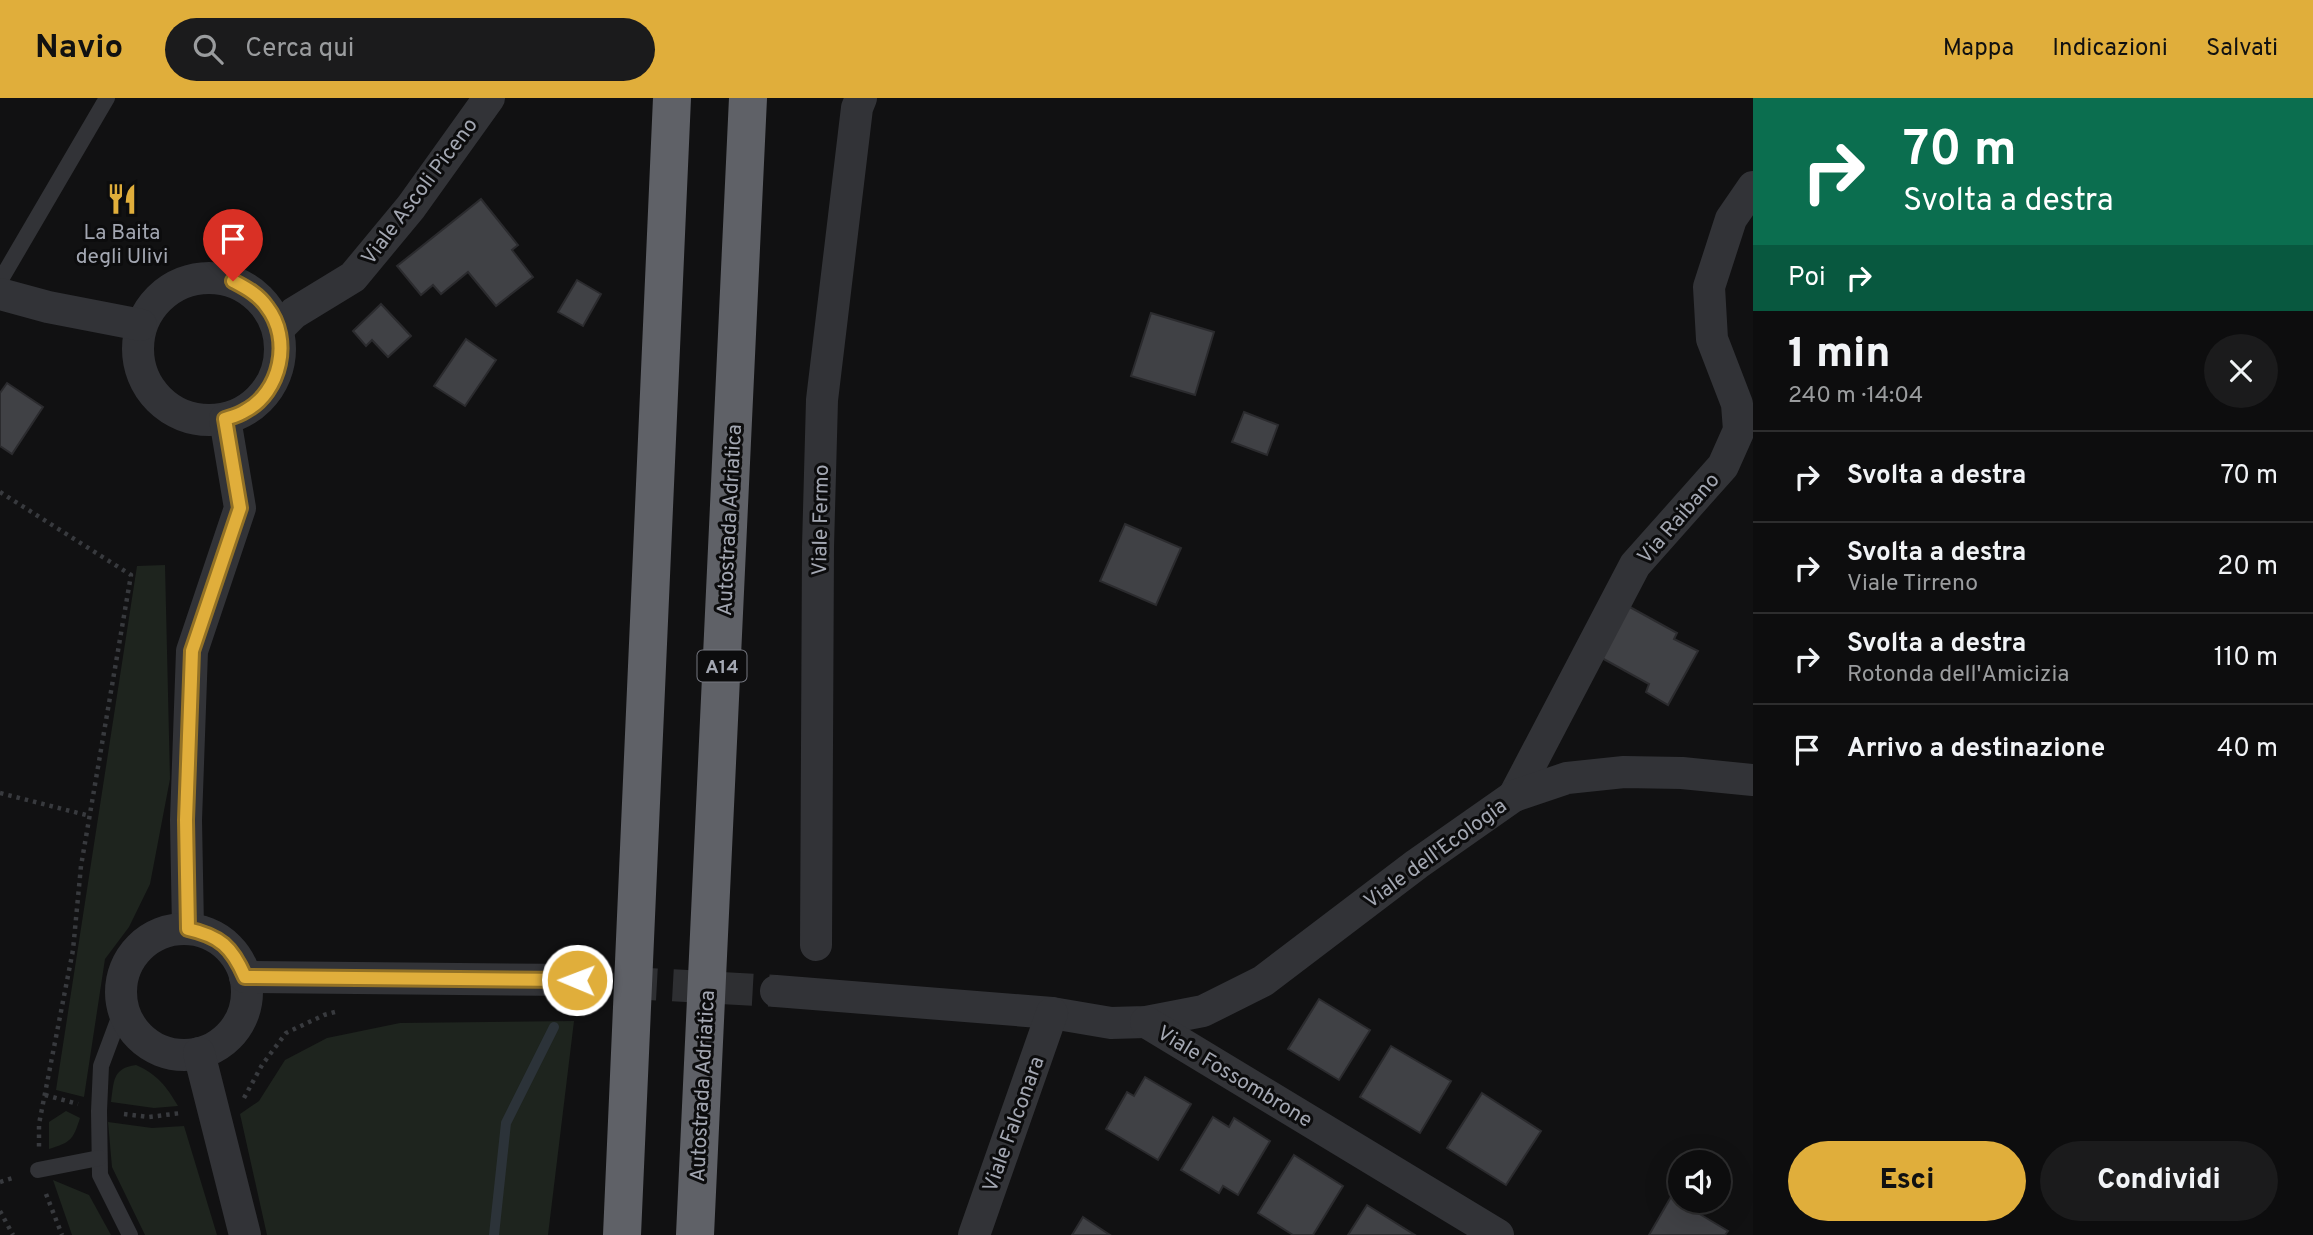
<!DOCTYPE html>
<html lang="it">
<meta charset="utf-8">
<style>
:root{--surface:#0d0d0e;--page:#1b1b1c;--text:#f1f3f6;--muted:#9a9c9e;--line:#2d2d2e;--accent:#e0ae3b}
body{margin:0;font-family:Overpass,sans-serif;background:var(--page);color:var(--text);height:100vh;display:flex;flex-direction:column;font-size:26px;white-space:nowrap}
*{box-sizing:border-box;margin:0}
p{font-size:23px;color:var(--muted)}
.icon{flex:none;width:38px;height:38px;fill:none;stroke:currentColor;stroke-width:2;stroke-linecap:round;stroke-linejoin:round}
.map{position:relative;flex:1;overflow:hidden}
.panel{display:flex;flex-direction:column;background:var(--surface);width:560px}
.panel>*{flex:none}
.hud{background:#0b6e4f;color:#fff;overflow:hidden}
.tools{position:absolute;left:1668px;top:1052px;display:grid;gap:14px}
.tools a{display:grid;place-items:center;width:63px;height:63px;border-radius:50%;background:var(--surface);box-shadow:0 7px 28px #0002,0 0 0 2px var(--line);font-size:35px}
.pin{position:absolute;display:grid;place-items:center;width:60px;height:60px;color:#fff;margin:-72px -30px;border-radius:50% 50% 50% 0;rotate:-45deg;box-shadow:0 0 7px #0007}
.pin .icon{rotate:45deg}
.me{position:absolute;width:77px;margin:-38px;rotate:271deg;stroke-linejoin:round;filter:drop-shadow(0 0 5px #0008)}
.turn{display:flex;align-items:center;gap:24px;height:147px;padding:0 35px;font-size:32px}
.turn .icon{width:91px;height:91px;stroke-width:2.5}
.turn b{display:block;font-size:49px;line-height:60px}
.then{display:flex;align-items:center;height:66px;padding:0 35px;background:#0003;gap:14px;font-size:26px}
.round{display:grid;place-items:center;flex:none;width:74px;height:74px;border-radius:37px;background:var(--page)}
.overview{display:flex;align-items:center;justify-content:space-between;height:119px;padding:0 35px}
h1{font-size:42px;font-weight:800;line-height:52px}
.cta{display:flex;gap:14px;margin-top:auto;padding:14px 35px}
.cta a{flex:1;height:80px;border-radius:42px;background:var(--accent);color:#111;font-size:28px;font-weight:800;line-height:80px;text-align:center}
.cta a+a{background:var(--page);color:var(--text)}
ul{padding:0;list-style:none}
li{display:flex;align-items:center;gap:21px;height:91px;padding:0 35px;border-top:2px solid var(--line)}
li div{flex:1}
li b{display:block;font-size:26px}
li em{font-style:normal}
header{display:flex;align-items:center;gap:42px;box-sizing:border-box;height:98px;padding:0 35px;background:var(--accent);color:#111}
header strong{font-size:33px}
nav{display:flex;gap:38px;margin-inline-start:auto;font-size:24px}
.search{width:490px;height:63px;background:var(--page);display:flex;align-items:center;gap:18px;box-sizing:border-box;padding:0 24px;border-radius:38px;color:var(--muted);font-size:26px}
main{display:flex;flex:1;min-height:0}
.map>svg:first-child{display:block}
</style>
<header>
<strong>Navio</strong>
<div class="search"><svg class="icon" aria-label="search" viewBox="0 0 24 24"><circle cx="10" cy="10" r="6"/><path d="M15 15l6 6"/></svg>Cerca qui</div>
<nav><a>Mappa</a><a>Indicazioni</a><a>Salvati</a></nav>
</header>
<main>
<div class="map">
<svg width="1753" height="1137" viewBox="0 0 1753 1137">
<rect width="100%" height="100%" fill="#111112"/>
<g fill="#1e241e">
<path d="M165,467L170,681L150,786L129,829L105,861L84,999L56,992L137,468Z"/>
<path d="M574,923L548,1137H267L240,1016L259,1003L285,962L327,940L400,925Z"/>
<path d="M136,967C157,976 167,989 178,1008L154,1010L111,1004C114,984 112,970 136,967Z"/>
<path d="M66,1013L80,1020C73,1042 71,1044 49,1051V1024Z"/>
<path d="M108,1024L152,1030L184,1028L217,1137H145L112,1069Z"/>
<path d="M53,1082L89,1097L111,1137H72Z"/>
</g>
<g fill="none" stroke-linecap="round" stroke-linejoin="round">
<path stroke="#2c3339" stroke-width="10" d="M494,1137L506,1025L554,929"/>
</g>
<g fill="#404145" stroke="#2b2b2e" stroke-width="2">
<path d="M481,101L518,147L512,152L533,179L496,208L468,174L441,196L433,187L421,197L397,168Z"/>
<path d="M577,182L601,196L583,228L558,214Z"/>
<path d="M381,206L411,238L388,259L372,242L366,248L353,233Z"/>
<path d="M1151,215L1214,234L1195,297L1131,278Z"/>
<path d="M466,241L496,262L465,308L434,288Z"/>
<path d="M7,285L43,309L12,356L0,348V295Z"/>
<path d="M1244,314L1278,327L1267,357L1232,344Z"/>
<path d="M1125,426L1181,450L1156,507L1100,483Z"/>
<path d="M1628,508L1677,535L1674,541L1698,553L1668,607L1646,594L1649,586L1600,559Z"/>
<path d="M1319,901L1370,932L1339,982L1288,951Z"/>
<path d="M1391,948L1451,983L1420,1035L1360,999Z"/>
<path d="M1145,979L1191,1006L1158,1062L1106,1031L1127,994L1134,998Z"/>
<path d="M1482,995L1541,1033L1506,1087L1447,1050Z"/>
<path d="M1213,1019L1229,1029L1234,1020L1270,1043L1238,1097L1223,1088L1219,1095L1181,1072Z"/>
<path d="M1294,1057L1343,1088L1313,1137H1293L1258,1115Z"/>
<path d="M1671,1099L1728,1133L1725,1137H1649Z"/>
<path d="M1367,1107L1415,1137H1348Z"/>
<path d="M1083,1119L1110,1137H1072Z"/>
</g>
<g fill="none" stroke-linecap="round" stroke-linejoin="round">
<path stroke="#2e2f32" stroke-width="32" stroke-dasharray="32 16" stroke-linecap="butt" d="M577,882L776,893"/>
<g stroke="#383a3e" stroke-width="4.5" stroke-dasharray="3.5 5" stroke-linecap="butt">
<path d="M0,394L131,477L81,768L73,852L39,1026V1050"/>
<path d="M0,695L90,718"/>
<path d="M45,997L78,1006"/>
<path d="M244,1000L262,967L286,935L324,917L335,914"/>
<path d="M124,1016L149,1019L181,1015"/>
<path d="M0,1084L16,1079"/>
<path d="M46,1096L62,1137"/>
<path d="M0,1113L13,1137"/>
</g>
<g stroke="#323337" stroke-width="16">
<path d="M0,183L107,0"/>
<path d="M123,909L101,968L99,1013L100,1077L130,1137"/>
<path d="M38,1072L99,1060"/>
</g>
<g stroke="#323337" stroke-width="32">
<circle cx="209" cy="251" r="71"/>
<path d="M0,196L48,209L141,227"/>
<path d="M278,231L294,215L353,179L411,109L489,0"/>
<path d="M1514,698L1635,467L1723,368L1739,332L1737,306L1712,241L1709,189L1731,121L1753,89"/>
<path d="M188,831L186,722L192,553L240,410L225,321"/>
<circle cx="184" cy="894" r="63"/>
<path d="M816,847L818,449L822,302L857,10L861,0"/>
<path d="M245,879L577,882"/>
<path d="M776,893L1052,915L1111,925L1146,924L1203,913L1263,883L1417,766L1514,698L1567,680L1624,674L1682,675L1753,682"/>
<path d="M1146,924L1498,1137"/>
<path d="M199,955L245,1137"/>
<path d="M974,1137L1052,915"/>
</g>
<g stroke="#5f6167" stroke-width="38">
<path d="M622,1137L672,0"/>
<path d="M695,1137L748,0"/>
</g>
</g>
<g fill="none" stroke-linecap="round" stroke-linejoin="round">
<defs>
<path id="route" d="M233,183C246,190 258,196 267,209C292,241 281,294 245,313C239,317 231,319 225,321L240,410L192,553L186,722L188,831C220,838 232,849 245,879L577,882"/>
</defs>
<use href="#route" stroke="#927126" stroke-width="18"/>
<use href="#route" stroke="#e0ae3b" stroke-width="12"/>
</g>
<defs>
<symbol id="restaurant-bare" viewBox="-9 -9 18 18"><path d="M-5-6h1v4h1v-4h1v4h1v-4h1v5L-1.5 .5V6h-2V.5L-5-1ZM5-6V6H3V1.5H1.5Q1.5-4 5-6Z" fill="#e0ae3b" stroke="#0c0c0d" stroke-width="2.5" paint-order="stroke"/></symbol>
</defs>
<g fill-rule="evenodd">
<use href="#restaurant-bare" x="100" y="79" width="44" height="44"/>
</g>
<g text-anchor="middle" stroke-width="6" stroke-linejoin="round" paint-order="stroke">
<rect fill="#0c0c0d" stroke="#767880" stroke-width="2" x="697.5" y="552.5" width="49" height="31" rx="5"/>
<g font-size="19" font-weight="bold" fill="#a3a7b2">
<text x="722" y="575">A14</text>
</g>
<g font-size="21" fill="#a3a7b2" stroke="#0c0c0d">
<text transform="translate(419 93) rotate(-53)" y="7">Viale Ascoli Piceno</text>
<text transform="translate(1678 420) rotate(-49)" y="7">Via Raibano</text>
<text transform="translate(729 422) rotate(-87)" y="7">Autostrada Adriatica</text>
<text transform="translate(820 422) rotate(-89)" y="7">Viale Fermo</text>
<text transform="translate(1435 755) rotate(-36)" y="7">Viale dell'Ecologia</text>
<text transform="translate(1235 978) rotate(31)" y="7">Viale Fossombrone</text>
<text transform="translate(702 988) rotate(-87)" y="7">Autostrada Adriatica</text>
<text transform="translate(1013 1026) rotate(-70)" y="7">Viale Falconara</text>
</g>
<g font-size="21" fill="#a3a7b2" stroke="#0c0c0d">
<text x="122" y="141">La Baita<tspan x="122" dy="24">degli Ulivi</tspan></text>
</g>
</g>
</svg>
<div class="tools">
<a><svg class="icon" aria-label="sound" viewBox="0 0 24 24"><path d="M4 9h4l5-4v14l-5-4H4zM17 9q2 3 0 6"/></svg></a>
</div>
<div class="pin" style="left:233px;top:183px;background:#d93025"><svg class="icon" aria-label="arrive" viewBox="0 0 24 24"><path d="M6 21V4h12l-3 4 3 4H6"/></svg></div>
<svg class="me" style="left:577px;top:882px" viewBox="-20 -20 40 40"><circle r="17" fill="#e0ae3b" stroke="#fff" stroke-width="3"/><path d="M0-11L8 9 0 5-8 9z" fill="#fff"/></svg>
</div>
<section class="panel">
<div class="hud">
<div class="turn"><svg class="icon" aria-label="right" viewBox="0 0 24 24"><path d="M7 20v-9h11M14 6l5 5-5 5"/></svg><div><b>70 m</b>Svolta a destra</div></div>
<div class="then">Poi<svg class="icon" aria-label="right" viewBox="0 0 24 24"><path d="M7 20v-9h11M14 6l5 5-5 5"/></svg></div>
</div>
<div class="overview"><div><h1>1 min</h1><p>240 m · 14:04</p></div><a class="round"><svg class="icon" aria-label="close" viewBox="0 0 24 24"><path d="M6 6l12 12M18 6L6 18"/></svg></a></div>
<ul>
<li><svg class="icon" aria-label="right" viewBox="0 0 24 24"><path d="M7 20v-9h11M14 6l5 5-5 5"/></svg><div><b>Svolta a destra</b></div><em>70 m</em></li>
<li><svg class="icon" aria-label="right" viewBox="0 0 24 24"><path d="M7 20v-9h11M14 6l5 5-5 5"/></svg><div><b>Svolta a destra</b><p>Viale Tirreno</p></div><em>20 m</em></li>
<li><svg class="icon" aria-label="right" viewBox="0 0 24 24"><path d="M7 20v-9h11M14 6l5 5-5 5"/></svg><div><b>Svolta a destra</b><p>Rotonda dell'Amicizia</p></div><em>110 m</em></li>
<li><svg class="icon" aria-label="arrive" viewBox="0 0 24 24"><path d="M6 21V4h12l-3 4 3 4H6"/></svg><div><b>Arrivo a destinazione</b></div><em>40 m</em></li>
</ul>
<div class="cta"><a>Esci</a><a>Condividi</a></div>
</section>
</main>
